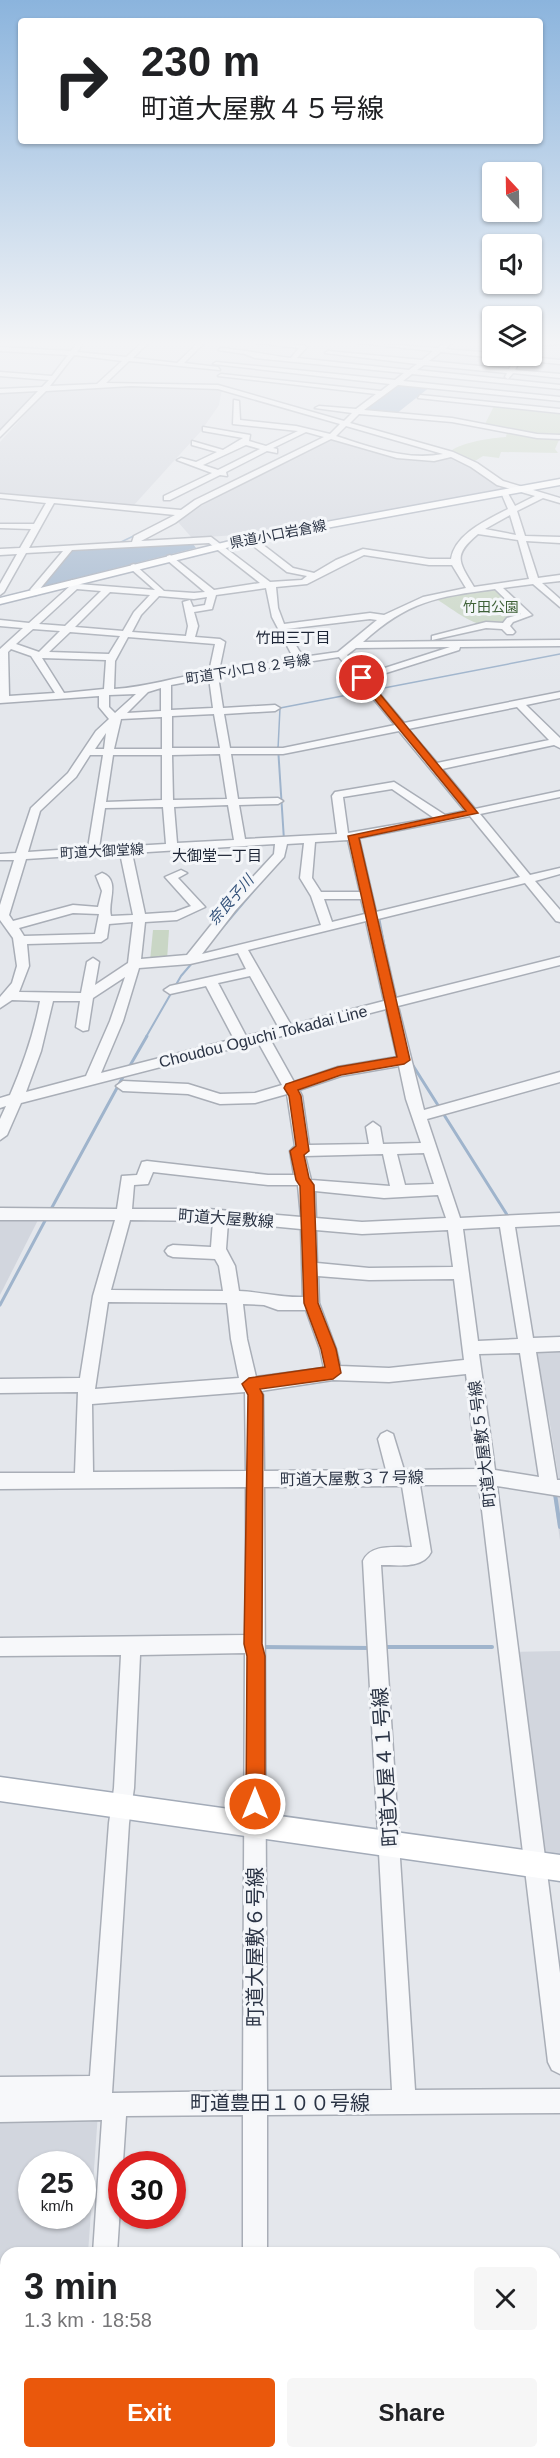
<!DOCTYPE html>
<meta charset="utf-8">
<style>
:root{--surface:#fff;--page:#f6f6f6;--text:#202124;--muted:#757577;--accent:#ea580c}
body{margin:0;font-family:Helvetica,"Noto Sans JP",sans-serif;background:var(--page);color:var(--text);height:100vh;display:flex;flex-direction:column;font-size:22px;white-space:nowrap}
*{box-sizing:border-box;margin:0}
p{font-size:20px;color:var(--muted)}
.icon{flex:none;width:33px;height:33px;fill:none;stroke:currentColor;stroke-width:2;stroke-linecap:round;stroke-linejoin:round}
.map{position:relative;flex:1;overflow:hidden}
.details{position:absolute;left:0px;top:2247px;width:561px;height:212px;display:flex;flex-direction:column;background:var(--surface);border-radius:18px 18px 0 0;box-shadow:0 2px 4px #0004}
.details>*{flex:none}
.banner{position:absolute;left:18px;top:18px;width:525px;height:126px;border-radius:6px;box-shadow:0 2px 4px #0004;background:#fff;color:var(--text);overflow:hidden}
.needle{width:39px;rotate:338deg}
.buttons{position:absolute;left:482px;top:162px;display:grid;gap:12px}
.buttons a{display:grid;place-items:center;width:60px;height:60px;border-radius:6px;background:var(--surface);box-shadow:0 2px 4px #0004;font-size:30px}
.speed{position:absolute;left:18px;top:2151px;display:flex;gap:12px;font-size:30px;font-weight:700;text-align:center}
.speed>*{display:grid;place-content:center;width:78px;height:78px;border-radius:50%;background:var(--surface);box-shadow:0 2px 4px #0004;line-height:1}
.speed small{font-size:15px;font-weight:400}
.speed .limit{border:9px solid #d22;background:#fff;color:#111}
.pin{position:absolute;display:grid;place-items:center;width:51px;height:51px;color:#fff;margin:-26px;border:3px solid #fff;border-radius:50%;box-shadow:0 2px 6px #0007}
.me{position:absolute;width:66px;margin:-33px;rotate:0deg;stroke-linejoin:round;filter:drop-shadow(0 0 4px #0008)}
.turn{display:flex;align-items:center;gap:21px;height:126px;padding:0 24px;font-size:27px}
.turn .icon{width:78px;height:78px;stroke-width:2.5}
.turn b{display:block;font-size:42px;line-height:51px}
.round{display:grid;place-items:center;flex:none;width:63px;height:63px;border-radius:6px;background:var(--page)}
.headline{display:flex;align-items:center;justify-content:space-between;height:102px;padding:0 24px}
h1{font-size:36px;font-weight:600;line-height:45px}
.cta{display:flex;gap:12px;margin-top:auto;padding:12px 24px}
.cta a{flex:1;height:69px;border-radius:6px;background:var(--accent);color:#fff;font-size:24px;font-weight:600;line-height:69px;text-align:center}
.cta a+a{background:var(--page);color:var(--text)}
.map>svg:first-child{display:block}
</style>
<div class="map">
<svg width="560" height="2458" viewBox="0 0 560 2458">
<rect width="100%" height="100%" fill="#e4e7ec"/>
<g fill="#d2d6de" fill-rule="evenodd">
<path d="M130,386L222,389L219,405L201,431L134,505L0,493V442L47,390Z"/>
<path d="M40,389L18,414L0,433V391Z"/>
<path d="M335,438L402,458L428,461L452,456L496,483L500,490L251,534L192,538L178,522L207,502Z"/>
<path d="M0,1220H38L0,1295Z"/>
<path d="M560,1344V1540L553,1493L559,1481L549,1418L530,1347Z"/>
<path d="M560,1651V1868L535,1865L508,1652Z"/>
<path d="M98,2113L88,2253H6V2274H0V2115ZM32,2164H82V2216H32Z"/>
</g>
<g fill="#c9d6c5">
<path d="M494,406L560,413V437L537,436L488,426L485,424Z"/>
<path d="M507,432L559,440L555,449L558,453L501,452L499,458L483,456L475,461L451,451C462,442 491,438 506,437Z"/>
<path d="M495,589L525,615C479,636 472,621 433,597Z"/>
<path d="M153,930H169L167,960L150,961Z"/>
</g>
<g fill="#9fb4cc">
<path d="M400,384L430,387L396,414L363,412Z"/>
<path d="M178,543L193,544L196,548L37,588L70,550Z"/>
</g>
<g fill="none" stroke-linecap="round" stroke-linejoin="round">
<g stroke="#9fb4cc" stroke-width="1.5">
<path d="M121,542L146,530"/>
<path d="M278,749L280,708L560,654"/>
</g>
<g stroke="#9fb4cc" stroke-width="2">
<path d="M278,747L284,840"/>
<path d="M379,917L385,949"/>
<path d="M213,939L284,855"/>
<path d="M146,1037L181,976L193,962"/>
</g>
<g stroke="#9fb4cc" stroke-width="3">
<path d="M412,1064L509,1218"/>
<path d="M128,1069L147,1036"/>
<path d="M50,1211L124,1075"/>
<path d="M0,1305L47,1217"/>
</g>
<g stroke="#9fb4cc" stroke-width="4">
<path d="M555,1494L560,1527"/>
<path d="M261,1647L371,1648"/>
<path d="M383,1647H492"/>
</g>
<defs>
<g id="minor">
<path d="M78,342H84L77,352L126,357L143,342H149L133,358L177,363L199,342H205L184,363L218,367L220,370L129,361L106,383L218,385L344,421L352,413L315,408L319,406L356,409L376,394L218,376L221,374L381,391L390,384L213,364L216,362L395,380L404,373L255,358L245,354L218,350L221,348C245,350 267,355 291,358L299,348L251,342L304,345L307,347L297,358L409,370L417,364L325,353L328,351L422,360L433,351L350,342L438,348L446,342H453L445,349L492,353V356H522L560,360V364L520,360L515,370L560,374V378L513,373L508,379L505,377L507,373L424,365L417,370L560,385V389L412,374L403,381L560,397V401L398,385L364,410L452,418L537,434L560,435V439L537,438L452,422L359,414L350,423L453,452L477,463L503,481L560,498V503L543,498L517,511L525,536L560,537V543L526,541L538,578L560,575V581L542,583L560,599V607L533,584L503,588L532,615L513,622L510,626L515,632L513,634H507L502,629L486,628L432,640V636L486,622L503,623L507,618L521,614L495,589C436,597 408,601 363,642L560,640V646L460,647L459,650L367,679L404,723L560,692V698L526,705L560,738V748L554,745L442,769L475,809L560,791V797L480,814L530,875L560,868V874L535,881L560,910V922L556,921L525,883L378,919L396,998L560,957V965L398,1006L424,1110L560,1072V1082L427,1119L460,1218L560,1213V1225L515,1227L533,1338L560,1337V1351L536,1352L557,1480H560V1496L497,1486L560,1973V2074L552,2070L548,2062L479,1485H420L431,1552C423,1569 398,1565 381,1565L415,2090L560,2089V2113L267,2115V2253H243V2115L126,2116L117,2253H93L102,2120L0,2122V2077L90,2076L109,1823L114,1788L121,1655L0,1656V1638L246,1635V1487L0,1489V1473H75L78,1392L0,1393V1379L80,1378L93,1296L115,1220H0V1208L117,1209L122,1176L137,1175L142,1162L147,1161L268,1175H294L290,1151L295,1146L287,1094L255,1103L220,1104L188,1094L123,1091L116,1086L123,1081L188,1084L220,1094L255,1093L282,1085L258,1042L21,1103L7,1135L0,1140V1119L6,1106L0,1108V1098L10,1095C23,1065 34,1033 40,1001L12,1000L0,1008V997L12,983L17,966L13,938L0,920V905L14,860H0V854L16,853L31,808L68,773L96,731L109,719L99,707V696L0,703V649L23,628L0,626V620L29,623L70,586L68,583L72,580L78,584L155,590L131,569V565L134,564L164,591L194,593L205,592L167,560V556L170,555L214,590L260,583L209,543L72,550L39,590L38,594L35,595L30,590L63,551L26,553L4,592L0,595V584L17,554L0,555V549L20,548L31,529L0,528V524H34L46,503L0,498V494L181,510L195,500L324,437L306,432L273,448L277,449V453L267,451L226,472L227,476L220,475L170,500H164V496L212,473L177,460L181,458L196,462L217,452L192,445V441L223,450L243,438L203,431V427L250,435L249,441L266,446L298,431L233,424L234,400L239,401L240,420L296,426L330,434L340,424L218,389L131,386L46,391L0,437V431L38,391L0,393V389L42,387L49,380L0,376V372L52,376L68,355L0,351V347L71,351ZM441,352L514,360L509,369L429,361ZM74,355L122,361L97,384L50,386ZM346,426L443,454C406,461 371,447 336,436ZM331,439L397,458L434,461L451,457L471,467L497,485L535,496L515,506L506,490H500L508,509C487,520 455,534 451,559H429L363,549L336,560L314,573L293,568L253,537H247V541L287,572L307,576L302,580L270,582L211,537L141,541L175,523L201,504ZM246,445L260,449L218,470L203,465ZM54,503L175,515L134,536L132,542L29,548ZM510,515L516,535L485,529ZM478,534L518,540L529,579L474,587C458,561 453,555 478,534ZM364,555L429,565H452L466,588L423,597L384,615L370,613L284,624L278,608L276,587L307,584ZM266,588L272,617L294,659L219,671L225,642L220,639L195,637L198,626L194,612L212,609L216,595ZM77,589L101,591L65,626L39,624ZM110,592L150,595L134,612L123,631L75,627ZM159,596L194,599L207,597L205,605L193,607L190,600L183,602L188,626L186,636L132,632L141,615ZM370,619L377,620L338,652L303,657L286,629ZM33,629L60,631L39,652L16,644ZM70,632L120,636L109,654L49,652ZM128,637L215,644L209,672C176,677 147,687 114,689L115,661ZM450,647L363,675L347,655L356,648ZM11,649L31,656L55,693L9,696L8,652ZM339,657L395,725L283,748H230L224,714L275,711L280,708L275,705L223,708L218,676ZM42,658L106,660L104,689L64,693ZM209,678L213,708L171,710V685ZM161,688V711L127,713L148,692ZM136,694L115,713L109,707V695ZM517,707L549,740L437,763L408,729ZM214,714L220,748H172V716ZM162,717V749H114L121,719ZM399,731L465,811L445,815L394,782L335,792L332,796L337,834L245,839L239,805L278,804L283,801L278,798L238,799L231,754H283ZM106,733L104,749H95ZM220,754L227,799L173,800L172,755ZM90,755H103L88,848L28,852L40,811L76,777ZM113,755H162V800L106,802ZM392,789L434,818L348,833L343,797ZM228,805L234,840L177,843L174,807ZM163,807L166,844L99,848L105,808ZM470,816L520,877L376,912L359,838ZM348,840L360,892H321L312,878L315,842ZM304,843L300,878L311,896L321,925L202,954L235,911L284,857L287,844ZM275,844L274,854L227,905L187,955L141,959L145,922L177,920L205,907L178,878L187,873L181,870L165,877L191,906L175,912L145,914L132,853ZM120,853L133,915L111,916C107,902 121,880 102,873L96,876L102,891L98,907L73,905L13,921L9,915L26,859ZM324,899H361L365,914L332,922ZM73,913L99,914L95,934L24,936L19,928ZM366,921L384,1001L291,1025L248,950ZM133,922L128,963L95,985L99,962L93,958L87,962L81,993L19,992L29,966L27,944L101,942L107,938L109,924ZM238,953L246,969L170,986L164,990L170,994L206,986L234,1039L101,1073L123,1021L139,968L190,964ZM250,976L279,1028L246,1036L218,983ZM125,977L110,1021L86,1076L26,1092L41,1051L53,1001H80L76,1027L83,1031L88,1030L93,998ZM386,1009L397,1057L338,1067L294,1082L270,1039ZM399,1066L406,1099L421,1143L383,1144L380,1127L373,1122L366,1127L369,1144L309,1145L302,1096L299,1090L341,1076ZM424,1153L434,1184L405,1185L397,1154ZM383,1154L390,1186L311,1180L305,1156ZM153,1172L268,1185H298L301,1217L208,1209H132L134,1185L148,1184ZM315,1191L384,1198L438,1195L446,1218L362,1222L316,1218ZM130,1220L213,1221L211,1247L173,1245L168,1247L165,1251L168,1255L173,1257L215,1259L219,1266L223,1291L111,1290ZM228,1222L301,1229L303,1297C281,1298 261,1292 239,1291L235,1266L226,1249ZM500,1227L518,1339L478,1341L463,1229ZM316,1230L362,1234L448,1230L453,1267L369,1268L317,1263ZM318,1276L369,1280L454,1279L464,1360L389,1368L340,1366L336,1349L319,1303ZM108,1302L227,1303L231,1339L239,1378L95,1389ZM243,1304L264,1305L278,1310H306L320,1349L324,1368L256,1377L247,1339ZM520,1353L539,1477L495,1470L479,1354ZM466,1374L477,1469L404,1470L393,1434L387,1431L381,1434L378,1439L386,1470L264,1471L263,1395L261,1391L333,1380L389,1382ZM245,1392L246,1471L93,1472L92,1404ZM396,1486H402L412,1547C396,1548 371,1543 363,1561L392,2090L267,2091L264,1487ZM245,1653L243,2091L112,2093L129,1823L134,1788L140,1655Z"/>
<path d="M531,342H560V344L531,346Z"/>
<path d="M420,395L560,409V413L418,398Z"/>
<path d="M0,2267L6,2268V2294L0,2293Z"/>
<path d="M555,2443H560V2458H296L298,2452H555Z"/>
<rect x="80" y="2452" width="26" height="6"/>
<rect x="241" y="2452" width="26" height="6"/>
</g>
<g id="major">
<path d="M560,479V485L250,542L0,604V598L250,536Z"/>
<path d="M0,1777L560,1855V1881L0,1801Z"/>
</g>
</defs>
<use href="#minor" stroke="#a9aeb7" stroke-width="3"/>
<use href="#major" stroke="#a3abb8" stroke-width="3"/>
<use href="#minor" fill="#f7f8fa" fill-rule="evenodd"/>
<use href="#major" fill="#fff" fill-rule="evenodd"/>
</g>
<linearGradient id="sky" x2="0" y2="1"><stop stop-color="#8bb4dd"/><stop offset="0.5" stop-color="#f3f4f6"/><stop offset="1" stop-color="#f3f4f6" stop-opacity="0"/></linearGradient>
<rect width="560" height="686" fill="url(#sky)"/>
<path fill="#ea580c" stroke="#983908" stroke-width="1.5" d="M359,676H365L478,813L359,838L410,1060L404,1064L341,1075L298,1090L301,1096L309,1151L304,1155L309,1178L314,1185L318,1303L336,1349L341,1373L333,1379L260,1389L263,1395L262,1644L265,1656V1804L262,1810L255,1813L249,1810L246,1804L247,1656L244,1644L248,1395L242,1384L249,1378L325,1367L321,1349L304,1303L300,1186L296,1180L290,1151L296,1146L289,1096L284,1088L286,1084L338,1067L397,1057L348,836L466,811L359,680Z"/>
<g text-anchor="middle" stroke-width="6" stroke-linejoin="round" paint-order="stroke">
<g font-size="14" fill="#2b3445" stroke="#f4f6f9">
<text transform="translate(278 534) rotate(-11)" y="5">県道小口岩倉線</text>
<text transform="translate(248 669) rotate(-9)" y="5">町道下小口８２号線</text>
<text transform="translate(102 851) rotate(-3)" y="5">町道大御堂線</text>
</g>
<g font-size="14" fill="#3f6138" stroke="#f4f6f9">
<text x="491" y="612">竹田公園</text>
</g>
<g font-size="15" fill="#1d2536" stroke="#f4f6f9">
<text x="293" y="643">竹田三丁目</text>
<text x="217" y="861">大御堂一丁目</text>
</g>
<g font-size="15" font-style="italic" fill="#34527a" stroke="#f4f6f9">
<text transform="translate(231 900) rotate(-49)" y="5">奈良子川</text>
</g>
<g font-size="16" fill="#2b3445" stroke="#f4f6f9">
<text transform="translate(263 1036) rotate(-14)" y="6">Choudou Oguchi Tokadai Line</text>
<text transform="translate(226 1218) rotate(4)" y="6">町道大屋敷線</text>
<text transform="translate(482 1444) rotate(-97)" y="6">町道大屋敷５号線</text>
<text transform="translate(352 1478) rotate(-1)" y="6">町道大屋敷３７号線</text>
</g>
<g font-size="20" fill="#2b3445" stroke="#f4f6f9">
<text transform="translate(385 1767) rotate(-94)" y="7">町道大屋４１号線</text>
<text transform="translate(255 1947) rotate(-90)" y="7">町道大屋敷６号線</text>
<text x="280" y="2110">町道豊田１００号線</text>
</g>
</g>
</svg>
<div class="buttons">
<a><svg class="needle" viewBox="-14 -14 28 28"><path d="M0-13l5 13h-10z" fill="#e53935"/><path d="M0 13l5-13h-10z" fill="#757577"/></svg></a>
<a><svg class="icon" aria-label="sound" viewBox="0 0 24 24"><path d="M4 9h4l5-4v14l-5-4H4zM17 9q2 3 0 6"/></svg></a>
<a><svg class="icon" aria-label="layers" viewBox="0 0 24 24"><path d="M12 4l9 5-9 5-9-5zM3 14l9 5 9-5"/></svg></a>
</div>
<div class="speed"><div>25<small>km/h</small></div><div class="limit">30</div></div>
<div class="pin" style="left:362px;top:678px;background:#d93025"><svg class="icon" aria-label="arrive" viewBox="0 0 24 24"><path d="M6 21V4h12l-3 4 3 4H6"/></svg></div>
<svg class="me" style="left:255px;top:1804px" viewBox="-20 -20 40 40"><circle r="17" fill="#ea580c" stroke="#fff" stroke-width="3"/><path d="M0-11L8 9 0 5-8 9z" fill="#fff"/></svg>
<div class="banner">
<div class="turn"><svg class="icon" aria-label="right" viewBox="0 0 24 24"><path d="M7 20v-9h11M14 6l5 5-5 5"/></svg><div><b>230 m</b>町道大屋敷４５号線</div></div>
</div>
<section class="details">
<div class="headline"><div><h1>3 min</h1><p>1.3 km · 18:58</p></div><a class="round"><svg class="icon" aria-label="close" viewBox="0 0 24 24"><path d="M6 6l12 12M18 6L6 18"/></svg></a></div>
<div class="cta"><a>Exit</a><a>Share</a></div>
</section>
</div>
